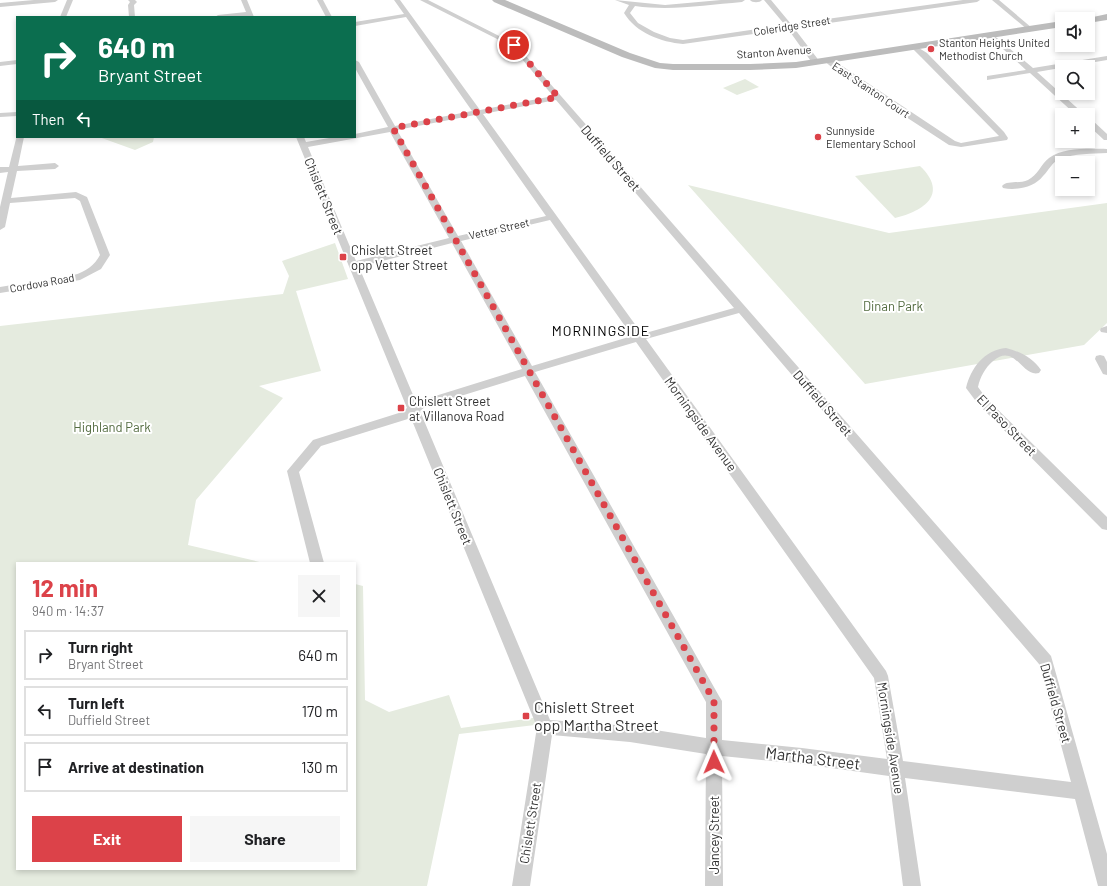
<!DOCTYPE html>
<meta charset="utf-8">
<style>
:root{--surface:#fff;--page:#f6f6f6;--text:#202124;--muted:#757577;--line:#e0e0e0;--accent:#dc4249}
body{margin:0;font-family:Barlow,sans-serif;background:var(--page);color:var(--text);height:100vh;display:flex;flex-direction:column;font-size:15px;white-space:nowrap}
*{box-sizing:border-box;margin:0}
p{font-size:13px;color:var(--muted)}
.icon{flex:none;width:22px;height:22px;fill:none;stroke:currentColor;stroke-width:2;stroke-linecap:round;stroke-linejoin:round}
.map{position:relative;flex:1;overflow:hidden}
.details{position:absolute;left:16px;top:562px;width:340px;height:308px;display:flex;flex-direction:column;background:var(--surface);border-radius:0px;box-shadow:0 2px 6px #0003}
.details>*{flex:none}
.guide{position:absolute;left:16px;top:16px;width:340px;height:122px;border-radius:0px;box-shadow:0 2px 6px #0003;background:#0b6e4f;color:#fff;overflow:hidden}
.controls{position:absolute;left:1055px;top:12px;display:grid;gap:8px}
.controls a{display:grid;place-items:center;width:40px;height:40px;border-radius:0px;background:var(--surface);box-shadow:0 2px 6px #0003;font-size:20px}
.pin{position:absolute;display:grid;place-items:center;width:34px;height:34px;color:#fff;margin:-17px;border:2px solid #fff;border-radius:50%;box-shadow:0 1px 4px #0007}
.me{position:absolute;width:44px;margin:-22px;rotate:359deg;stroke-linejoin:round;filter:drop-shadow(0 0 3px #0008)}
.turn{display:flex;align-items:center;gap:14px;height:84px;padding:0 16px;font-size:18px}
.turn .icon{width:52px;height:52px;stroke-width:2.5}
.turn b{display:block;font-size:28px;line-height:34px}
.then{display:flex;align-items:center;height:38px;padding:0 16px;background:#0003;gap:8px;font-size:15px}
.round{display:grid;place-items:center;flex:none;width:42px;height:42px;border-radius:0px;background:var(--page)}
.summary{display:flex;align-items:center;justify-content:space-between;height:68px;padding:0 16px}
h1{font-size:24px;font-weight:700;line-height:30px;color:var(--accent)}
.action{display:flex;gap:8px;margin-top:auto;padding:8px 16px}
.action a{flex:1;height:46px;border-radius:0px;background:var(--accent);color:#fff;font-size:16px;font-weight:700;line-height:46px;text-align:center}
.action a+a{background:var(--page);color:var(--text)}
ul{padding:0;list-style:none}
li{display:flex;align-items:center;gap:12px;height:50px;margin:0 8px 6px;padding:0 8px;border:2px solid var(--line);border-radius:0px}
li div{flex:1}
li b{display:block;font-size:15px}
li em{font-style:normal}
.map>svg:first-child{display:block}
</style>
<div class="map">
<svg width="1107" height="886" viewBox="0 0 1107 886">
<rect width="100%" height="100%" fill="#fff"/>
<g fill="#e5ebdf">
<path d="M745,79L759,87L737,95L723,88Z"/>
<path d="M99,137H154L153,142L135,150Z"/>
<path d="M920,166C949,194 924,211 895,218L855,176Z"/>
<path d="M688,185L889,233L1107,203V323L1084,345L865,384Z"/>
<path d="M335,243L348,279L296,291L321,371L259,386L283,398L196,500L188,545L264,563H17V869H355V584L363,586L365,700L389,712L449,695L461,728L540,717L543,724L459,734L427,886H0V326L283,294L289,276L282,261Z"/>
</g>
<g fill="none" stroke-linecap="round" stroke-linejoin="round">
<g fill="#cfcfcf" fill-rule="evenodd">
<path d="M34,0H58L55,2L0,7V3Z"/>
<path d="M67,0H73L66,17H60Z"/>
<path d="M128,0H135L137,2L134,5L135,17H129L128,5L130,2Z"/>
<path d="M241,0H247L254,17H215L218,15L246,12Z"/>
<path d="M317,0H323L332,17H326Z"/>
<path d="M394,0H400L480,110L553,96L511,46L420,0H428L515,44L519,48L1051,656L1107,854V886H1098L1075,799L905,778L921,886H903L889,776L802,764L722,756L723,886H705L706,754L630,742L552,735L530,886H512L537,727L411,418L321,446L299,472L324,563H310L287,471L313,440L402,412L407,408L296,137H304L306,142L335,137H355V134L388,127L355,68V60L359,62L395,126L472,111L406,17L355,26V22L404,14ZM556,100L734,308L642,334L483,114ZM475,115L546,216L458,236L397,130ZM390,132L449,238L356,261L308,147ZM550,220L632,336L532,366L461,241ZM452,243L522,369L416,402L359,267ZM739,313L1039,664L1071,782L903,761L888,676L886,671L646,339ZM636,342L874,678L887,759L802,748L722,740V701L719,696L535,372ZM525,376L706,702V738L630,726L550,720L420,411L425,407Z"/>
<path d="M615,0L665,5L721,0H745L742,2C706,5 671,11 635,6L630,13L638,23L654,32L670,38L683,40L785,25L764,0H771L791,24L963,0H980L977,2L794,28L820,62L816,64H813L788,29L683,44C661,42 636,33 624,13L629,5Z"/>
<path d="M750,0H762C760,3 752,3 750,0Z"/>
<path d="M992,0H999L1032,28V30H1028Z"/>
<path d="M991,33L1033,68L1107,56V60L1037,72L1085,115H1076L1030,73L987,80V76L1026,70L989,36L988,35Z"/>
<path d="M914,45L927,53L1004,132L1008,138L1007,140L961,147L949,145L840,74L823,60L824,58H830L955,141L961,143L999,136L921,57L912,48L910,47Z"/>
<path d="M17,60V64L0,66V62Z"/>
<path d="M17,112V116L0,117V113Z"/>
<path d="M1088,119H1091L1107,134V140H1104L1088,125Z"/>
<path d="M17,135V137H24L18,166L55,163L59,166L55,169L17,171L11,198L76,192L87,197L110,255L101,269L80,280L0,293V287C24,283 50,282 74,275C85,272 95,265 100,255L80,201L75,198L10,203L5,227L0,230V207L8,172L0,173V167H9Z"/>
<path d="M1107,149V153C1092,154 1075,153 1060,159C1052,162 1049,170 1043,176C1035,187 1016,191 1003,188L1002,186C1007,180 1020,184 1028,180C1038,175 1041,164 1049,158C1064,147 1090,149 1107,149Z"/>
<path d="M1107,326V333L1101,332L1100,330L1101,328Z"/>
<path d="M1006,348C1019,351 1033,358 1041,370L1039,373C1022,378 1015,342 993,361C985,368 980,377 978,387L986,398L1107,517V530L1102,529L978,404L966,388C971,368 984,350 1006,348Z"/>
<path d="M1100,355L1104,356L1107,362V375L1103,374L1095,359L1096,356Z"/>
</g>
<g fill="#bcbcbc" fill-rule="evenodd">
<path d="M492,0H505L630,53L660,63L673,64H750L796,62L1062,21V27L796,68L750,70H673L655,68L622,57L494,2Z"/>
<path d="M1107,14V20L1088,23V19H1084Z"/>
</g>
</g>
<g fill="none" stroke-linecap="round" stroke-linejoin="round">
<path stroke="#dc4249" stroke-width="7" stroke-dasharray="0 12.6" d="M514,45L558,97L393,128L714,701V762"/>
</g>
<g fill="#dc4249" stroke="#fff" stroke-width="1.5">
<circle cx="931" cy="49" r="4"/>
<circle cx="818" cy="137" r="4"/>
<rect x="339" y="253" width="8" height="8" rx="2"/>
<rect x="397" y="404" width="8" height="8" rx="2"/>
<rect x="522" y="712" width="8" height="8" rx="2"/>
</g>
<g text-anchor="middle" stroke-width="4" stroke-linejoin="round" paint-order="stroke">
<g font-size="11" fill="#323232" stroke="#fff">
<text transform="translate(792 26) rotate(-9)" y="4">Coleridge Street</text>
<text transform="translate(774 52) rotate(-4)" y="4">Stanton Avenue</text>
<text transform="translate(871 90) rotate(34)" y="4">East Stanton Court</text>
<text transform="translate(499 229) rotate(-13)" y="4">Vetter Street</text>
<text transform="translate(42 283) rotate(-10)" y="4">Cordova Road</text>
</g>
<g font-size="11" fill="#323232" stroke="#fff" text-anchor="start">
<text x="939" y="47">Stanton Heights United<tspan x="939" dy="13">Methodist Church</tspan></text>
<text x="826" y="135">Sunnyside<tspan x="826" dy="13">Elementary School</tspan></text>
</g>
<g font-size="13" fill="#323232" stroke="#fff">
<text transform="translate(611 158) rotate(49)" y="5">Duffield Street</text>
<text transform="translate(324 196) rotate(68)" y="5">Chislett Street</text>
<text transform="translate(823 403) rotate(49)" y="5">Duffield Street</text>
<text transform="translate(701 424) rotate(54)" y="5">Morningside Avenue</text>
<text transform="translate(1007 425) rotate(46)" y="5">El Paso Street</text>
<text transform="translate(453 506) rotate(68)" y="5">Chislett Street</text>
<text transform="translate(1056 703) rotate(74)" y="5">Duffield Street</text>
<text transform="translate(891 738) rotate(81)" y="5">Morningside Avenue</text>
<text transform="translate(530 823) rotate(-81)" y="5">Chislett Street</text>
<text transform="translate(714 835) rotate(-90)" y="5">Jancey Street</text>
</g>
<g font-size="13" fill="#323232" stroke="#fff" text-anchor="start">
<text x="351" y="255">Chislett Street<tspan x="351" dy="15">opp Vetter Street</tspan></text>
<text x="409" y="406">Chislett Street<tspan x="409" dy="15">at Villanova Road</tspan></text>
</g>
<g font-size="13" fill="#546c41" stroke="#fff">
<text x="893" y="311">Dinan Park</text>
<text x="112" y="432">Highland Park</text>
</g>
<g font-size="14" letter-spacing="1" fill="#000" stroke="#fff">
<text x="601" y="336">MORNINGSIDE</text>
</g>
<g font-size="16" fill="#323232" stroke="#fff" text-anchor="start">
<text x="534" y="713">Chislett Street<tspan x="534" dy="18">opp Martha Street</tspan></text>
</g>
<g font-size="16" fill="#323232" stroke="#fff">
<text transform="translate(813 758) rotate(7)" y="6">Martha Street</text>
</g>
</g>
</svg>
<div class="controls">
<a><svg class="icon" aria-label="sound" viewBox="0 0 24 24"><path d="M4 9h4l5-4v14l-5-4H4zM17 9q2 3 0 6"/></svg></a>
<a><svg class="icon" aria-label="search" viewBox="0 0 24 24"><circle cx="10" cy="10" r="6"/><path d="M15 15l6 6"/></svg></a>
<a>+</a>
<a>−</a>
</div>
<div class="pin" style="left:514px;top:45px;background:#d93025"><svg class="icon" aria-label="arrive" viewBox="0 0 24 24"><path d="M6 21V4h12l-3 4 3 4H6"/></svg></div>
<svg class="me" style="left:714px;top:762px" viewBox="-20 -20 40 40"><path d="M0-17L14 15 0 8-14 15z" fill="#dc4249" stroke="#fff" stroke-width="4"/></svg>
<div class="guide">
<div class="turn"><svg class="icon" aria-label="right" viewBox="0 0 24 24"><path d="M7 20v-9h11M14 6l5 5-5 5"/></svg><div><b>640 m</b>Bryant Street</div></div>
<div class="then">Then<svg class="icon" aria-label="left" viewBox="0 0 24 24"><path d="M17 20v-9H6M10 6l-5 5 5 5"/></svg></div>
</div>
<section class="details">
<div class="summary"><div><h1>12 min</h1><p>940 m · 14:37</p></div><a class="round"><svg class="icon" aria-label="close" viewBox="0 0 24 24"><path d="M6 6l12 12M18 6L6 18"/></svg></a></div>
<ul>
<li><svg class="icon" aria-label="right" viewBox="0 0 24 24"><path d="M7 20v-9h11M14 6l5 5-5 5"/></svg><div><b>Turn right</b><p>Bryant Street</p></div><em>640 m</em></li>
<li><svg class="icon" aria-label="left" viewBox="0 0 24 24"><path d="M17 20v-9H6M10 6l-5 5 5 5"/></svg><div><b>Turn left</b><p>Duffield Street</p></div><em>170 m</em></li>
<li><svg class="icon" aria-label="arrive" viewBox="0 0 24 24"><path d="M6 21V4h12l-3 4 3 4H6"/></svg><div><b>Arrive at destination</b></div><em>130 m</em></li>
</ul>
<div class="action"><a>Exit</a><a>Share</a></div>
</section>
</div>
